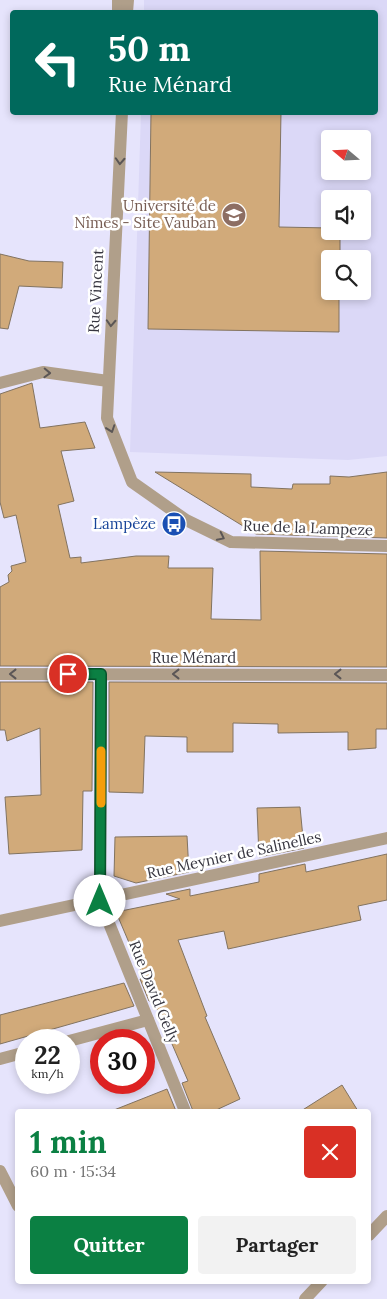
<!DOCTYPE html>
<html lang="fr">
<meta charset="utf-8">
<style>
:root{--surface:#fff;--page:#f2f2f2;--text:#222;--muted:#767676;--accent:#0b8043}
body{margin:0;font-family:Lora,serif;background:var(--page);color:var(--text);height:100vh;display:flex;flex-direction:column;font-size:19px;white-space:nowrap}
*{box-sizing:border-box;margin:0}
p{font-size:16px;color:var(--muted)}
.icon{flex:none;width:28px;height:28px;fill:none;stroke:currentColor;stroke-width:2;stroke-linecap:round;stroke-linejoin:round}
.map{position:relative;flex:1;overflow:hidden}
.panel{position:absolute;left:15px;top:1109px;width:356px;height:175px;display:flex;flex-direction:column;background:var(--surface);border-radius:5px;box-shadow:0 2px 8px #0003}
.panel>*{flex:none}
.top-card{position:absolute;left:10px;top:10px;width:368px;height:105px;border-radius:5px;box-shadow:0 2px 8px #0003;background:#00695c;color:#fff;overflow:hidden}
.needle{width:32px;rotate:289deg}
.controls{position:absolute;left:321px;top:130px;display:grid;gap:10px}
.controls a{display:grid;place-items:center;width:50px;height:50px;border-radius:5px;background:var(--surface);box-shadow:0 2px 8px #0003;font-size:25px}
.speed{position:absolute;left:15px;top:1029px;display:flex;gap:10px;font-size:25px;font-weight:700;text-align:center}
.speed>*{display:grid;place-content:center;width:65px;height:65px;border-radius:50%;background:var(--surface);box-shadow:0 2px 8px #0003;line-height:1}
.speed small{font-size:12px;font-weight:400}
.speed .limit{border:8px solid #d22;background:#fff;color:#111}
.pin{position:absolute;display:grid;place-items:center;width:42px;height:42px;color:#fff;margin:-21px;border:2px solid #fff;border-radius:50%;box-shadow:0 1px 5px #0007}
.me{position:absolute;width:55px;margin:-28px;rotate:0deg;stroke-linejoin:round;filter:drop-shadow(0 0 4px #0008)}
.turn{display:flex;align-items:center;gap:18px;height:105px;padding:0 15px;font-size:22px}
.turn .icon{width:65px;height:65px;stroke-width:2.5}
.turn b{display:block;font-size:35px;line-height:42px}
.round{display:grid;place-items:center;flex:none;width:52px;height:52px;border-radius:5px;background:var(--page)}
.overview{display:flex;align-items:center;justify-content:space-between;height:85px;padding:0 15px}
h1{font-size:30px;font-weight:700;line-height:38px;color:var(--accent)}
.cta{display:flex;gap:10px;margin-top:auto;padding:10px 15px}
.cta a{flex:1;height:58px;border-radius:5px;background:var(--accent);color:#fff;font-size:20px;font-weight:700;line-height:58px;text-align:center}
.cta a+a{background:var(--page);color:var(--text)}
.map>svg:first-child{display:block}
</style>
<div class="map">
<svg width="387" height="1299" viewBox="0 0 387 1299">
<rect width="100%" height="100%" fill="#e6e4fc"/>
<path fill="#dbd8f7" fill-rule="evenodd" d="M144,0H387V456L348,460L130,452L141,113L375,112V12H144ZM330,139H362V171H330ZM330,199H362V231H330ZM330,259H362V291H330Z"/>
<g fill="#d1aa7a" stroke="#827360">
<path d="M151,112H281L279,227L330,228V231H340V259H330V291H339V332L148,329Z"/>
<path d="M0,254L29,261L63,262L62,288L19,286L8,329L0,328Z"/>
<path d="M32,383L40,428L85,422L95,448L61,451L74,501L58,505L70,558L81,557V563L136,556H169L168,568H213L211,619L261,620L260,551L387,554V667L0,666V587L9,582L8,575L12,571L11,566L26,562L16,515L4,518L0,502V394Z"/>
<path d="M155,472L251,474V487L292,489L293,484H330V476L349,477L387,472V538L256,534Z"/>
<path d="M0,682H93L92,791H83L82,850L9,854L5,797L41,795L40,728L7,741L5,730H0Z"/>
<path d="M109,682L387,683V729H376V748L348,750V732L278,733V724L233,723V752H187V737L145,736L143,793L109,792Z"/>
<path d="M300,807L304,848L259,857L257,808Z"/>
<path d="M187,836L189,872L136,883L114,876L115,837Z"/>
<path d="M387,854V900L358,906L361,920L228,949L224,931L178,940L207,1016L205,1017L240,1099L214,1111H193L182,1083L188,1081L153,1000L149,1001L140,979L144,978L116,912L180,899L166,894L190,889V896L259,882V874L305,864L306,872Z"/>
<path d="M124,983L134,1006L0,1044V1015Z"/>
<path d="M342,1085L358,1111H301Z"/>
<path d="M167,1089L176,1111H114V1110Z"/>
</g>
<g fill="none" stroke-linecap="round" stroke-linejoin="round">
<g stroke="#b09f8a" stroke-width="12">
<path d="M118,0V12"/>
<path d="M127,12L128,0"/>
<path d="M122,112L107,418L132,482L186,520L231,542L387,546"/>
<path d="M0,383L43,372L108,381"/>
<path d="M0,674L387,675"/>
<path d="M101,674L100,901L185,1111"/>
<path d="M0,921L387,838"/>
<path d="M69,1041L148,1020"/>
<path d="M0,1059L26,1052"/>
<path d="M0,1171L18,1206"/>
<path d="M369,1235L387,1216"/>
<path d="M305,1299L322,1281"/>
</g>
</g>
<defs><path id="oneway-chevron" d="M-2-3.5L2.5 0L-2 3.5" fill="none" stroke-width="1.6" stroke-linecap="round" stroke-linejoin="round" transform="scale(1.25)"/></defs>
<g stroke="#5b5656">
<use href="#oneway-chevron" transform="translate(120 161) rotate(93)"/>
<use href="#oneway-chevron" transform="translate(111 323) rotate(93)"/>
<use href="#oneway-chevron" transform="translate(47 373) rotate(2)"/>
<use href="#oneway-chevron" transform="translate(111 429) rotate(71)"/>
<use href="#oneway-chevron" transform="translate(221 537) rotate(26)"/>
<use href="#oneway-chevron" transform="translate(13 674) rotate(-180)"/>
<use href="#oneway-chevron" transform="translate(176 674) rotate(-180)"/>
<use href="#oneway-chevron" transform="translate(338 674) rotate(-180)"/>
</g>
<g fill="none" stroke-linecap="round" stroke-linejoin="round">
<defs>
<path id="route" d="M68,674H101L100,901"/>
</defs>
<use href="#route" stroke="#07532c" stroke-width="12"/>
<use href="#route" stroke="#0b8043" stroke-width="9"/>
<path stroke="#f59e0b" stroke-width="9" d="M101,803V751"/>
</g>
<defs>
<symbol id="university-disc" viewBox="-11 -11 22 22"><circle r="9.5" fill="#8d6e63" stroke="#fff"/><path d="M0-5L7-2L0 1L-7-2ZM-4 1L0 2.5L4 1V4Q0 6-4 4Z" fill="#fff"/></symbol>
<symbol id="bus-disc" viewBox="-11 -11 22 22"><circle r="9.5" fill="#1a4fb4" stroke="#fff"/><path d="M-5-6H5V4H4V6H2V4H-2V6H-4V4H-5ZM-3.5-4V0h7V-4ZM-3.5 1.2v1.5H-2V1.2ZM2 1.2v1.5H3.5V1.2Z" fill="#fff"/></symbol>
</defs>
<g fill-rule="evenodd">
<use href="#university-disc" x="220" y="201" width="28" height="28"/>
<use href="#bus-disc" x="160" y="510" width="28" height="28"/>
</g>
<g text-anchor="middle" stroke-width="5" stroke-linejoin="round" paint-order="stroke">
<g font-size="15" fill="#785e54" stroke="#fff" text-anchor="end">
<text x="216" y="211">Université de<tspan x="216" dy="17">Nîmes - Site Vauban</tspan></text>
</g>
<g font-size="15" fill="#373640" stroke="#fff">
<text transform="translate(96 291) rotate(-87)" y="5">Rue Vincent</text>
<text transform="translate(308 528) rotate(2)" y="5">Rue de la Lampeze</text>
<text x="194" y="663">Rue Ménard</text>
<text transform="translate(234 855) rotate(-12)" y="5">Rue Meynier de Salinelles</text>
<text transform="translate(154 992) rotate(68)" y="5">Rue David Gelly</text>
</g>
<g font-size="15" fill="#164399" stroke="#fff" text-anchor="end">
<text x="156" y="529">Lampèze</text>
</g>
</g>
</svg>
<div class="controls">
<a><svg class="needle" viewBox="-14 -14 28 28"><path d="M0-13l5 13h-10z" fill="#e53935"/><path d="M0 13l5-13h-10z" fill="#767676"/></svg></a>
<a><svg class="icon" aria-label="sound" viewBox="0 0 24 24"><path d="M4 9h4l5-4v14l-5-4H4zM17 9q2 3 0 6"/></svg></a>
<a><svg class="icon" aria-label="search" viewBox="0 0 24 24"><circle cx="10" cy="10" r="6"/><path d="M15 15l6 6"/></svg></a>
</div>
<div class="speed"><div>22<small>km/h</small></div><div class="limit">30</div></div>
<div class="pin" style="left:68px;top:674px;background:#d93025"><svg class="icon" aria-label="arrive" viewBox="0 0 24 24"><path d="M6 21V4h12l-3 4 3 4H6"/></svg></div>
<svg class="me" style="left:100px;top:901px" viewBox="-20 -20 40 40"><circle r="19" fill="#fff"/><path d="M0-13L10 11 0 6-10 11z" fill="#0b8043"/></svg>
<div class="top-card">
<div class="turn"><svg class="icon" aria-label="left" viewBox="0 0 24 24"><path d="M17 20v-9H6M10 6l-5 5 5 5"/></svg><div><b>50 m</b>Rue Ménard</div></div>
</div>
<section class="panel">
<div class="overview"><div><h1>1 min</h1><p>60 m · 15:34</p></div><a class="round" style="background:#d93025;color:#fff"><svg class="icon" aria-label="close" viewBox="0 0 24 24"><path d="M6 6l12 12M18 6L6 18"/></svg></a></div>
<div class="cta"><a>Quitter</a><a>Partager</a></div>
</section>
</div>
